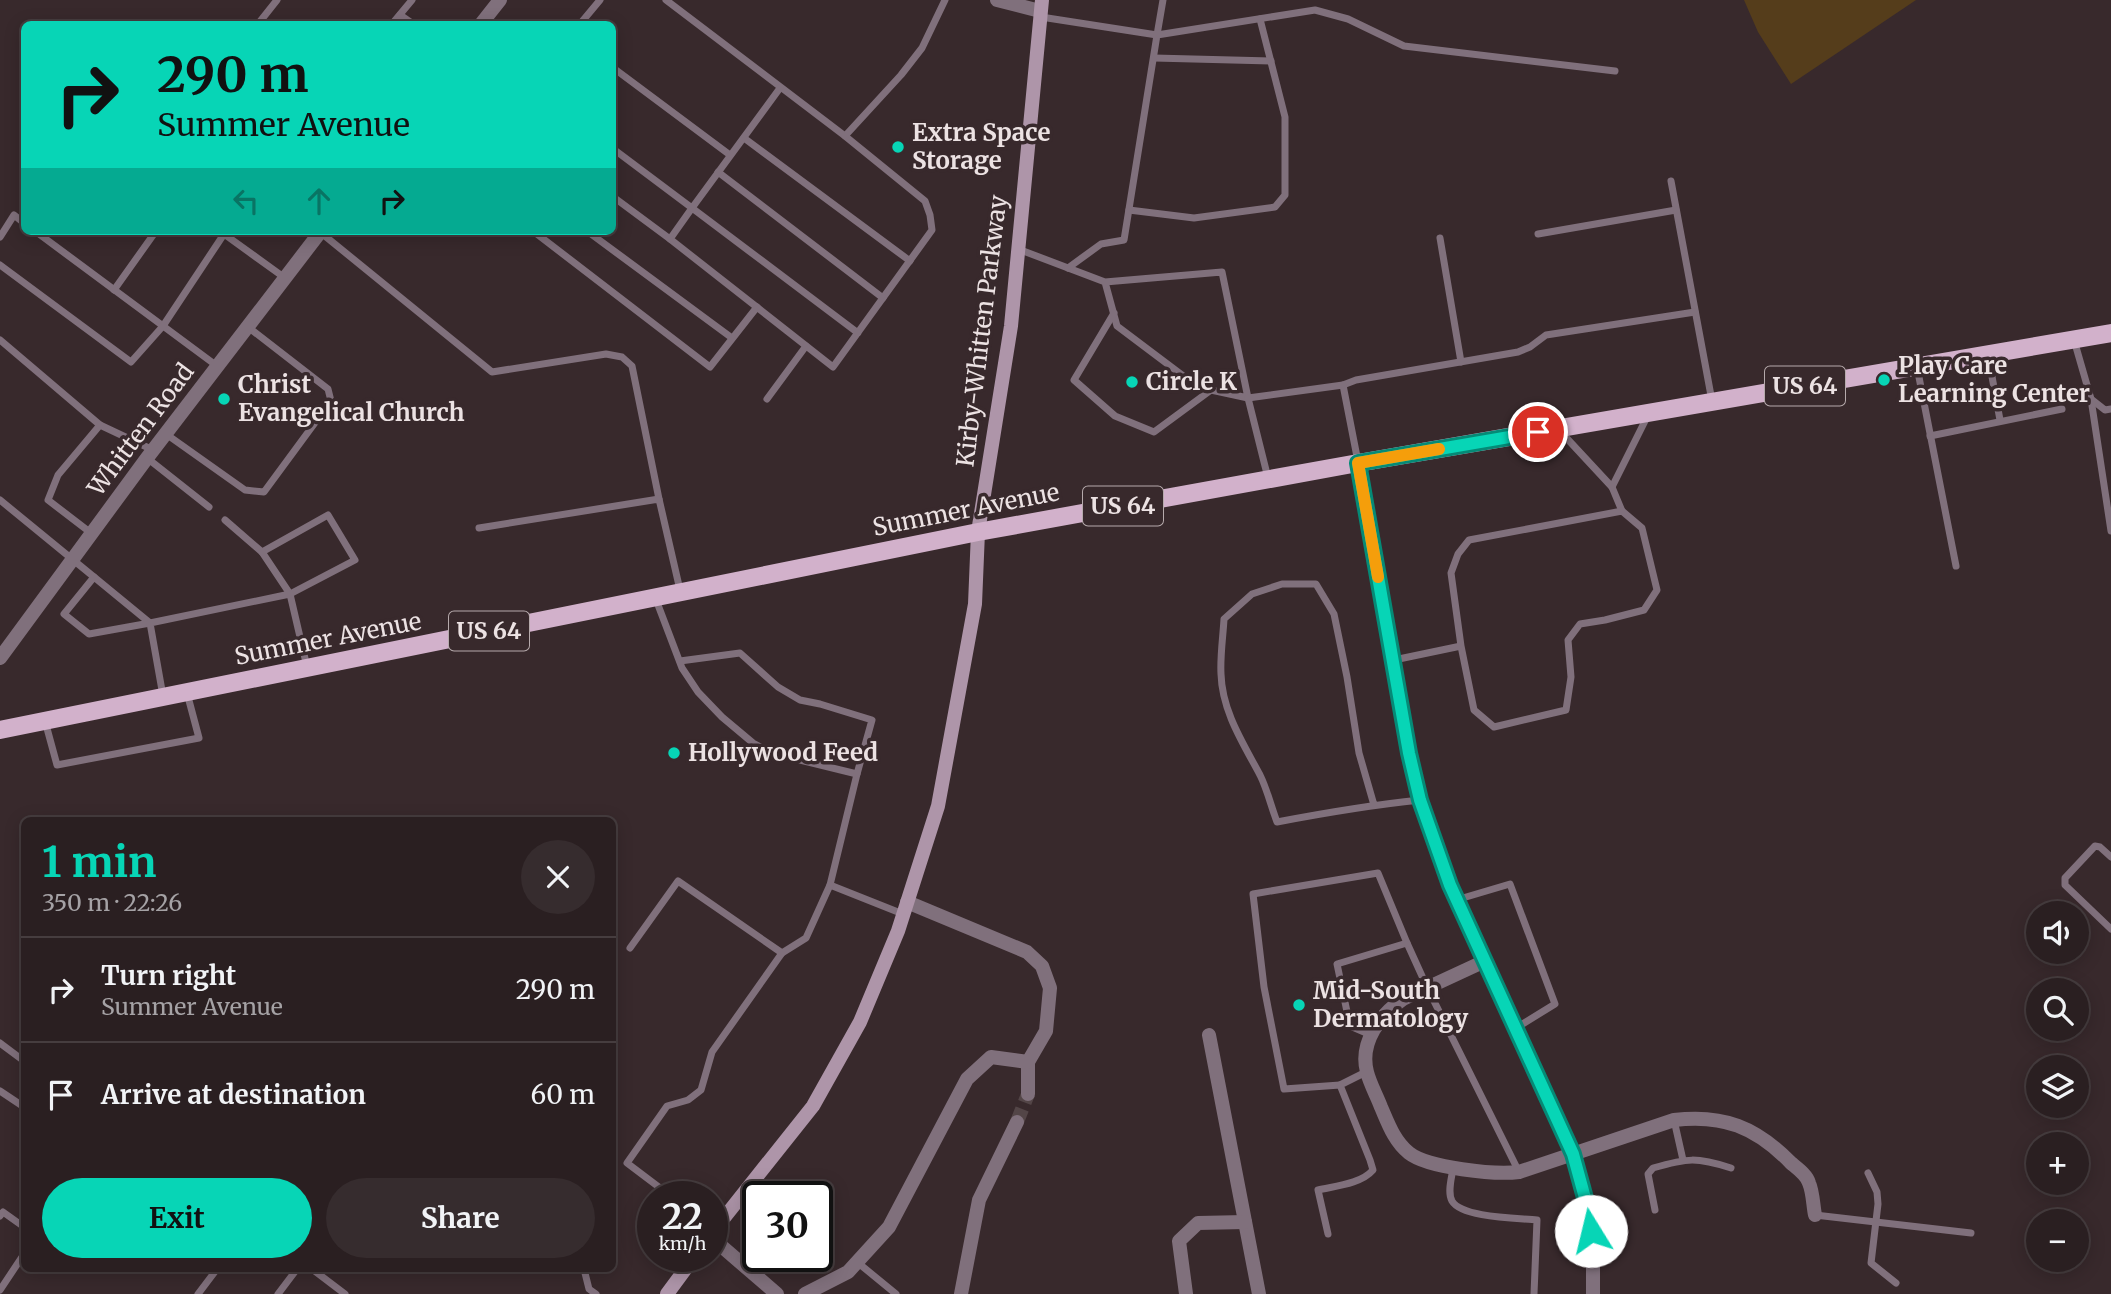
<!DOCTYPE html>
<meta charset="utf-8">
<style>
:root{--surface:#2a1f21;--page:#362c2e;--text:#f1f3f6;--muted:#a5a2a5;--line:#463d3f;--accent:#07d5b6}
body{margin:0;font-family:Merriweather,serif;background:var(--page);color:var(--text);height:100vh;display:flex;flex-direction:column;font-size:26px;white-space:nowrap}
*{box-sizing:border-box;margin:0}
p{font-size:23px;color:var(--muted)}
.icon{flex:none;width:38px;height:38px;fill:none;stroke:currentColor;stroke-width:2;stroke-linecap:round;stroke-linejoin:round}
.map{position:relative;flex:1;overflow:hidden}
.side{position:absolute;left:21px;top:817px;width:595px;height:455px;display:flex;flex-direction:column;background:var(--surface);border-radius:10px;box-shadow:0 4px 18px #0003,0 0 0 2px var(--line)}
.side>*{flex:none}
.hud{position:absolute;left:21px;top:21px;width:595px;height:214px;border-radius:10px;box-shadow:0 4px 18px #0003,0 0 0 2px var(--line);background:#07d5b6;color:#111;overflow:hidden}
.tools{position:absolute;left:2026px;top:901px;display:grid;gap:14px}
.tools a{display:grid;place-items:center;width:63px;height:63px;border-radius:50%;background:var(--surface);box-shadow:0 4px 18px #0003,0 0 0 2px var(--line);font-size:35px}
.speed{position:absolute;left:637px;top:1181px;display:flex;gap:14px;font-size:35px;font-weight:700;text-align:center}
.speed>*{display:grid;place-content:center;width:91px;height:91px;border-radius:50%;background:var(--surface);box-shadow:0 4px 18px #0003,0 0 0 2px var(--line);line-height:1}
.speed small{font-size:18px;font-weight:400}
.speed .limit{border:4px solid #111;border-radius:10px;background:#fff;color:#111}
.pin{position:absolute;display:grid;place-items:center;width:60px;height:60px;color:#fff;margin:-30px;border:4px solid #fff;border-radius:50%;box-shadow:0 2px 7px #0007}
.me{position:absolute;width:77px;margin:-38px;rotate:351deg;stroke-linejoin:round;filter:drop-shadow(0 0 5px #0008)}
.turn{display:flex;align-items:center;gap:24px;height:147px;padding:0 21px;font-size:32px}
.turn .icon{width:91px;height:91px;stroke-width:2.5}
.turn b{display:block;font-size:49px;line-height:60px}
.lanes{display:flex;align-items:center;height:66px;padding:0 21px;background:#0003;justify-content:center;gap:35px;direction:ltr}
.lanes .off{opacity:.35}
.round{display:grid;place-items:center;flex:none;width:74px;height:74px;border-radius:37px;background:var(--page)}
.summary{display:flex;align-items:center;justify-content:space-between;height:119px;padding:0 21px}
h1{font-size:42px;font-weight:700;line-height:52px;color:var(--accent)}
.action{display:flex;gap:14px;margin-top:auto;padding:14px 21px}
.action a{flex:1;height:80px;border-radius:42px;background:var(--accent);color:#111;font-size:28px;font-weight:700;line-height:80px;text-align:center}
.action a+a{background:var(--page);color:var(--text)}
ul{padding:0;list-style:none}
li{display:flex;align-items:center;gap:21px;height:105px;padding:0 21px;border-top:2px solid var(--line)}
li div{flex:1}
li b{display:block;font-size:26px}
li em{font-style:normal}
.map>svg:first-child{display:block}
</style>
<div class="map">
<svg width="2111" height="1294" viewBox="0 0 2111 1294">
<rect width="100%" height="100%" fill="#38292c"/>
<path fill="#553d1b" d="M1744,0H1916L1791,84L1758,32Z"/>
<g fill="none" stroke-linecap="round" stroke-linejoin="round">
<path stroke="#534547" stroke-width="14" stroke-dasharray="14 7" stroke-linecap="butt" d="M1017,1122L1028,1094"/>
<g stroke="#80707c" stroke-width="7">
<path d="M666,0L845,136L925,201L930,215L932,230L833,367L670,239L692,208L858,333"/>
<path d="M400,15L413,24"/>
<path d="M1041,17L1157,35L1163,0"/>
<path d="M258,24L277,0"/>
<path d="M392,24L412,0"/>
<path d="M580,24L600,0"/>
<path d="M1154,58L1271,61"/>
<path d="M612,67L730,155"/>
<path d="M845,136L901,75L922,48L945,0"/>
<path d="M744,138L910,261"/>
<path d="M612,148L692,208L780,88"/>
<path d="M718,172L883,298"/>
<path d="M1671,181L1712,401"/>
<path d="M612,196L670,239"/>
<path d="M1129,210L1194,218L1275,207L1285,195V117L1260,19"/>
<path d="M35,231L217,366"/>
<path d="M533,231L710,367L757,307"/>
<path d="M587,231L732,338"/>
<path d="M320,232L492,372L606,354L622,357L632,366L659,499"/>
<path d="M224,234L285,278"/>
<path d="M1538,234L1676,210"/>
<path d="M0,237L14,215L24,223"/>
<path d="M1440,238L1461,362"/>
<path d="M1018,249L1105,282L1222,272L1248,398L1211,390L1194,384L1117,326L1105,282"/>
<path d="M0,265L131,362L163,326L226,231"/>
<path d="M1068,268L1101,244L1124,240L1157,35L1315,10L1348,19L1404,46L1615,71"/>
<path d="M114,290L156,231"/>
<path d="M1114,313L1074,380L1115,416L1154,432L1211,390"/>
<path d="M0,340L100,425"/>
<path d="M2074,340L2091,399L2105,410L2111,409"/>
<path d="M1988,355L2000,420"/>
<path d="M1917,367L1956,566"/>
<path d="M1343,385L1356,380L1518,352L1530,347L1546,335L1695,312"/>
<path d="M767,399L806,346"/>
<path d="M2091,399L2111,531"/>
<path d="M1560,431L1612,487"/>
<path d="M166,434L245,490L264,492L331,401L328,389L248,327"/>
<path d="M1930,436L2062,409"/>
<path d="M147,458L209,507"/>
<path d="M1268,478L1248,398L1343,385L1358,462"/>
<path d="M0,500L94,577"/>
<path d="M1622,511L1612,487L1647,417"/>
<path d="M328,515L355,560L290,594L262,552Z"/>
<path d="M225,520L262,552"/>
<path d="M479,528L659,499L680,590"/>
<path d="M91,533L48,500L58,475L100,425L153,450"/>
<path d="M94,577L150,623L89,634L64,614Z"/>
<path d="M655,597L682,668L698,692L722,717L753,743L771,753L857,774L830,885L903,914"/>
<path d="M1394,660L1461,646L1451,573L1458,554L1469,540L1622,511L1642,528L1657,590L1644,610L1605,620L1580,624L1568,640L1571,677L1566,710L1494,727L1474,710L1461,646"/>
<path d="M680,661L740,653L778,687L800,700L820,704L872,720L857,774"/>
<path d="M163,696L150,623L290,594L307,667"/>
<path d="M45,721L57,765L199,738L187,693"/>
<path d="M1374,805L1359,753L1347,677L1334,614L1316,584H1282L1252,594L1224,619C1223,637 1220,656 1221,674C1222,711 1243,743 1260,775C1267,789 1271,806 1277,822C1324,813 1372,805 1420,800"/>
<path d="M2111,857L2100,847L2095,846L2065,878V885L2111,929"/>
<path d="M1456,900L1510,884L1555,1004L1516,1028"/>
<path d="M630,948L678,881L782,953"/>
<path d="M1371,1035L1350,1026L1337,964L1407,943L1427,987L1519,1172"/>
<path d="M0,1043L24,1061"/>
<path d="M1340,1085L1284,1089L1264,987L1253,894L1378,873L1407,943"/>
<path d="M0,1091L24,1107"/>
<path d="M1674,1120L1683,1160"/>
<path d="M1453,1168C1452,1177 1447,1192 1452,1201C1462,1218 1518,1218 1537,1220L1534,1294"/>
<path d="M1868,1173L1877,1192L1878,1204L1871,1263L1896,1283"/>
<path d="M672,1197L627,1163L667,1106L688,1100L701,1090L712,1052L782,953L806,938L830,885"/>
<path d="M1655,1210L1648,1174L1653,1168C1688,1158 1696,1157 1731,1168"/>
<path d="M1815,1215L1971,1233"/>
<path d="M0,1216L3,1212L24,1227"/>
<path d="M1328,1234L1318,1190C1335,1186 1361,1184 1373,1170L1370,1160L1340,1085L1366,1072"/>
<path d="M857,1262L896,1294"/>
<path d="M312,1269L345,1294"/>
<path d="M584,1269L589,1289L596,1294"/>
<path d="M0,1290L24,1254"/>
<path d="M198,1294L217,1269"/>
<path d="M278,1294L297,1269"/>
</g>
<g stroke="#80707c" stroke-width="14">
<path d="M997,0L1040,11"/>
<path d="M481,24L500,0"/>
<path d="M1358,463L1410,753L1420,800L1456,900L1573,1154L1588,1209L1593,1253V1294"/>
<path d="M0,658L147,458L321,231"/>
<path d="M1485,961L1403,999C1381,1014 1359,1042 1367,1072C1370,1084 1377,1096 1381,1107C1388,1123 1394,1141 1409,1153C1428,1168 1495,1175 1519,1172L1674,1120C1723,1114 1756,1127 1791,1163C1797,1168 1807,1175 1809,1183C1813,1192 1813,1205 1815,1215"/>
<path d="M1209,1035L1259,1294"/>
<path d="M1028,1094V1062"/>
<path d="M712,1238L777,1294"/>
<path d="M805,1294L848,1272L889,1227L967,1079L991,1057L1028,1062L1046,1031L1050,988L1042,966L1027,952L907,902"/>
<path d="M961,1294L979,1200L1017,1122"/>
<path d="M1186,1294L1179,1241L1198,1223L1245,1222"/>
</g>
<g stroke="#ae95a9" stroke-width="14">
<path d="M712,1233L813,1106L860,1022L898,931L938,806L975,604L978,532L1011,326L1042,0"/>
<path d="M667,1294L695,1256"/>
</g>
<path stroke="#d2b1cb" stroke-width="18" d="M0,730L978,532L1358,463L2111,333"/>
</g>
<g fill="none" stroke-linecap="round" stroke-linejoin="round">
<defs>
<path id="route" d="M1538,432L1358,463L1409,753L1420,800L1450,885L1573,1154L1588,1209L1591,1231"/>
</defs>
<use href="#route" stroke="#058a76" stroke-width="18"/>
<use href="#route" stroke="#07d5b6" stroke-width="12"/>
<path stroke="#f59e0b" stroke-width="12" d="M1378,577L1358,463L1439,449"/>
</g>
<g fill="#07d5b6" stroke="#38292c" stroke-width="2.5">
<circle cx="898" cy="147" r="7"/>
<circle cx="1884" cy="380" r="7"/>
<circle cx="1132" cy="382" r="7"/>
<circle cx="224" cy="399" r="7"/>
<circle cx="674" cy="753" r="7"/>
<circle cx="1299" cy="1005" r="7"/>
</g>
<g text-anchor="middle" stroke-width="7" stroke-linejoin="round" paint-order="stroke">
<g fill="#38292c" stroke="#b6aaac" stroke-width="2">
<rect x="1765" y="366.5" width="80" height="39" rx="5"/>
<rect x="1083" y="486.5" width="80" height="39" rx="5"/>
<rect x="449" y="611.5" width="80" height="39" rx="5"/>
</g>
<g font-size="23" font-weight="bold" fill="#ece2e3">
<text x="1805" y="394">US 64</text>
<text x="1123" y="514">US 64</text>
<text x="489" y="639">US 64</text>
</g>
<g font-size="24" font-weight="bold" fill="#ece2e3" stroke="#38292c" text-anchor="start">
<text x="912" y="141">Extra Space<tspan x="912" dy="28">Storage</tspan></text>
<text x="1898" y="374">Play Care<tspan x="1898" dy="28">Learning Center</tspan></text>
<text x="1146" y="390">Circle K</text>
<text x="238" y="393">Christ<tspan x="238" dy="28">Evangelical Church</tspan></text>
<text x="688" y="761">Hollywood Feed</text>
<text x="1313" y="999">Mid-South<tspan x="1313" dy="28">Dermatology</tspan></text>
</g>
<g font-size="24" fill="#ece2e3" stroke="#38292c">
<text transform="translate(982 331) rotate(-83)" y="8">Kirby-Whitten Parkway</text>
<text transform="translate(141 430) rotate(-53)" y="8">Whitten Road</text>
<text transform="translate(966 510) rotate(-11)" y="8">Summer Avenue</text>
<text transform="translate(328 639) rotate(-11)" y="8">Summer Avenue</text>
</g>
</g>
</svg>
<div class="tools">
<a><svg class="icon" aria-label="sound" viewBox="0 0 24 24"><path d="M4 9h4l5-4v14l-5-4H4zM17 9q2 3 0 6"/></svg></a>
<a><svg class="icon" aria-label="search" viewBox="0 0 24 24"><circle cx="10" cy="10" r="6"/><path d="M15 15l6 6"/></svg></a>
<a><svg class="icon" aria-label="layers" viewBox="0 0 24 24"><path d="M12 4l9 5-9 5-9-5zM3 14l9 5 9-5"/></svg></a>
<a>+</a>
<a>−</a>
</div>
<div class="speed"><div>22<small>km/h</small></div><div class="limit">30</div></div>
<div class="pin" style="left:1538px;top:432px;background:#d93025"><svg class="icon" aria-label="arrive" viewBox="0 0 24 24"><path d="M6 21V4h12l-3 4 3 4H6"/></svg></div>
<svg class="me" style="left:1591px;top:1231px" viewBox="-20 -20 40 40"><circle r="19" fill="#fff"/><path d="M0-13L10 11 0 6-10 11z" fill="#07d5b6"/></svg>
<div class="hud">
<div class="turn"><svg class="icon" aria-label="right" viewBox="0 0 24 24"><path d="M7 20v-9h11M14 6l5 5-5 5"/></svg><div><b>290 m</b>Summer Avenue</div></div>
<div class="lanes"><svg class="icon off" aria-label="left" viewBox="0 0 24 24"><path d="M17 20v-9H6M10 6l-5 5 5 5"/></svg><svg class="icon off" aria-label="ahead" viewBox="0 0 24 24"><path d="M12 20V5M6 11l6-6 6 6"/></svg><svg class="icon" aria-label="right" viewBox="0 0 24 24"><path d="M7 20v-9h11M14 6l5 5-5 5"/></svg></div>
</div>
<section class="side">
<div class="summary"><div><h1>1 min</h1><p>350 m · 22:26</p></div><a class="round"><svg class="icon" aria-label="close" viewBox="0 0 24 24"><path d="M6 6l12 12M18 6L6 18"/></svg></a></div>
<ul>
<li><svg class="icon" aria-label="right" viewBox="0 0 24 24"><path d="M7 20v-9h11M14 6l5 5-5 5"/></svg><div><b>Turn right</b><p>Summer Avenue</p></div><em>290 m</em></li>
<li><svg class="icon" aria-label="arrive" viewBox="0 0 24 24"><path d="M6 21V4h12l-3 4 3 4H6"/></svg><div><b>Arrive at destination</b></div><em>60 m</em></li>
</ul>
<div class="action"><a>Exit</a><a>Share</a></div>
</section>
</div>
